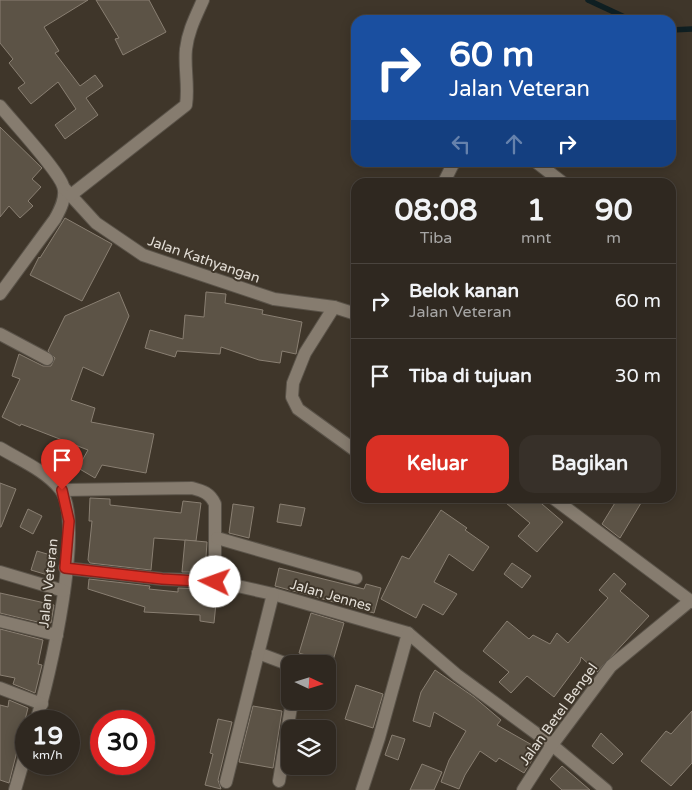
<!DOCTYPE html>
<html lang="id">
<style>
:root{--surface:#2f2820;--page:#373029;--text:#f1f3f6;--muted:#a7a6a5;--line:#4a443e;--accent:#d93025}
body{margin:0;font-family:"Varela Round",sans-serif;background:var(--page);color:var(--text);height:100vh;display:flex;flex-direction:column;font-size:19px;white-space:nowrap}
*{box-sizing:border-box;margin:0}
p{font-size:16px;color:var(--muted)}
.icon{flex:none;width:28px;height:28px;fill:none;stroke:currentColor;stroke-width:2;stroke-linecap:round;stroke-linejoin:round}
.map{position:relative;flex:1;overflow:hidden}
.panel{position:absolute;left:351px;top:178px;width:325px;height:325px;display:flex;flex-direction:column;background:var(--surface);border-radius:15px;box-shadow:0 2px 12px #0003,0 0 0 1px var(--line)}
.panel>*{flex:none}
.top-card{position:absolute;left:351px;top:15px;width:325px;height:152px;border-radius:15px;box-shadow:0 2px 12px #0003,0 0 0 1px var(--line);background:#1a4fa0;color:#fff;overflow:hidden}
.needle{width:32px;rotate:94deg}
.buttons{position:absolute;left:281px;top:655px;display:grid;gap:10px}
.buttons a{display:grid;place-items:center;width:55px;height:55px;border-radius:10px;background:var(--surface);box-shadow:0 2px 12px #0003,0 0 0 1px var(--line);font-size:25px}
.speed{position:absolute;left:15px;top:710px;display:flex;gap:10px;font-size:25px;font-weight:700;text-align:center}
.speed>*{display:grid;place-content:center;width:65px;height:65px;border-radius:50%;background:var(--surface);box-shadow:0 2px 12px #0003,0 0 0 1px var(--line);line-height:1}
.speed small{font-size:12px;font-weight:400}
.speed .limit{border:8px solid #d22;background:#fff;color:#111}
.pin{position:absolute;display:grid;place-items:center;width:42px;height:42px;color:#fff;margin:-51px -21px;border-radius:50% 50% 50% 0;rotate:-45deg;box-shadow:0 0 5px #0007}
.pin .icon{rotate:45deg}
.me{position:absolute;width:55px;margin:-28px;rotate:273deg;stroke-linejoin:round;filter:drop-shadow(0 0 4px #0008)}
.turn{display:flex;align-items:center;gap:18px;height:105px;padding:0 15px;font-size:22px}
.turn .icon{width:65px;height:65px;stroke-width:2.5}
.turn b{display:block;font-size:35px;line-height:42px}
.lanes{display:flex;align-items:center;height:48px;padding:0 15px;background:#0003;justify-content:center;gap:25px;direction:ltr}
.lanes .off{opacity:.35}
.eta{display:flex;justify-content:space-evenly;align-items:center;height:85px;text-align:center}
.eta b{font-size:30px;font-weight:800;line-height:35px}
.action{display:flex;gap:10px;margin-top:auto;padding:10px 15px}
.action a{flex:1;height:58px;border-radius:15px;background:var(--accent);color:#fff;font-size:20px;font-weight:800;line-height:58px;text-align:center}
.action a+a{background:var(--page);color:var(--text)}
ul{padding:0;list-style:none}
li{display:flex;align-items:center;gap:15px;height:75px;padding:0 15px;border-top:1px solid var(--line)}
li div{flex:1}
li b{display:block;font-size:19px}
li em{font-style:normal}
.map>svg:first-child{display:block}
</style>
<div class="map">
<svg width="692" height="790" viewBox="0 0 692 790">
<rect width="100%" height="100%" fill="#3f362a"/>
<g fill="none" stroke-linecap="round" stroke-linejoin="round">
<g stroke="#0f1f22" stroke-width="5.5">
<path d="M588,0L631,20"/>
<path d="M671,30L692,29"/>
</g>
</g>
<g fill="#5c5346" stroke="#897f72">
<path d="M0,0H88L44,27L59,51L55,53L80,86L95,75L103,86L86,98L98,115L65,139L55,125L76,109L58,82L31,104L18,88L25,83L9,63L13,59L0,43Z"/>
<path d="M96,0H149L166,32L123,55L115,39L119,38Z"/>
<path d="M0,127L42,168L32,179L41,187L28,201L33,206L20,218L9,206L0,217Z"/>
<path d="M65,218L112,244L82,301L30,275L39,257L40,258Z"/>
<path d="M119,292L129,316L103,376L83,367L71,400L95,408L91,422L154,434L146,473L102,465L95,478L78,468L88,450L21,424L20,426L2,417L20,379L12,376L19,354L43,366H51L55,358L48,351L65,316Z"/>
<path d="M206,292L226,294L225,303L263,310L262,314L302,322L296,354L282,351L280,363L259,360L221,347L220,354L177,351L175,357L145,348L150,330L183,339L185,315L204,317Z"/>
<path d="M0,483L16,489L1,527H0Z"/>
<path d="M90,498L110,499V505L181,513L183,501L201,503L196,541L154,538L151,570L90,563L88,560L92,521H89Z"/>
<path d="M500,498H535L563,522L537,552L518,536L530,523Z"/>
<path d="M618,498H644L620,538L602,524Z"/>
<path d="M233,504L254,507L249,538L229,533Z"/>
<path d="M280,504L305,508L301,526L277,522Z"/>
<path d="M28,509L42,516L33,534L20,527Z"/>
<path d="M441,510L467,528L465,530L489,547L473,571L449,554L434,582L457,594L443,615L423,604L416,618L381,599L402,556L409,559Z"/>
<path d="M185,540L207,542L205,572H182Z"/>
<path d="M37,551L57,557L51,576L31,570Z"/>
<path d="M512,563L531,576L522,588L504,574Z"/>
<path d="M279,568L364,589L366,584L381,588L374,613L275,586Z"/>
<path d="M614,573L626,584L620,591L649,616L597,672L581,657L580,662L554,697L527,676L511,693L499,682L509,672L483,651L507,621L529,639L533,635L550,644L557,633L568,643L608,598L599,590Z"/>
<path d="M89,579L150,586L149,589L178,592V588L204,589L203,592L217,593L214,623L200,621V615L144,612L145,607L88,589Z"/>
<path d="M0,593L54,605L51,623L46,622V624L0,613Z"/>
<path d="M311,613L344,623L332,664H308L309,656L299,653Z"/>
<path d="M0,629L43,640L38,664L42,665L35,693L13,684L15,678L0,675Z"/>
<path d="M435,670L474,697L501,720L497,725L539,749L524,773L499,758L496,762L480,751L465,775L459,789L441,782L449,760L466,731L434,712L430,727L413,721L421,692Z"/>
<path d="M356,685L383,694L373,728L345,719Z"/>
<path d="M9,700L28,708L9,783L0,780V705L8,707Z"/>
<path d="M253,706L282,711L273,768L239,762Z"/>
<path d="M692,711V763L671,786L641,761L666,731L671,734Z"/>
<path d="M218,719L232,722L218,780L221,789L205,785L213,754L210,753Z"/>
<path d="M601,733L623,754L613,764L592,746Z"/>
<path d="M392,735L405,739L398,760L385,755Z"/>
<path d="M422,764L442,772L434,790H410Z"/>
<path d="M562,766L590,790H562L550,779Z"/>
</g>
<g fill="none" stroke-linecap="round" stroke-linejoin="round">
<defs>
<g id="minor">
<path d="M0,106C13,122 58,170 63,186C67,197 60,210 55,219L0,294"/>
<path d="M536,162L562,182"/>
<path d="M444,182L454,162"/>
<path d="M64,188L96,223L143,255L274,299L334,307L356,314"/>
<path d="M71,195L186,105C189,86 184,67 186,49C188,31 196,16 203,0"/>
<path d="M334,307L305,353L293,383L292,397L298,409L356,451"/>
<path d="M0,334L47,359"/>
<path d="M0,448C20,460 46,471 60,489C86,520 49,681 36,721"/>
<path d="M62,490L192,488C203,491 210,493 215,504V581"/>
<path d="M553,498L692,602"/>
<path d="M217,538L356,578"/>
<path d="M65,568L162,579L215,581L273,594L408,633L457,675L552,745L606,790"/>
<path d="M0,572L64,591"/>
<path d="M0,621L57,635"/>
<path d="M258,653L290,665"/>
<path d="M0,688L42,704"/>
<path d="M279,781L292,701"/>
<path d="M226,782L273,594"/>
<path d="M15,790L26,752"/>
<path d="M362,790L379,738L408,633"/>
<path d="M523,790L552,745L611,666L690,601"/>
</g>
</defs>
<use href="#minor" stroke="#5a5349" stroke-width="14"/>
<use href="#minor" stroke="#867c6f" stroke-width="12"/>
</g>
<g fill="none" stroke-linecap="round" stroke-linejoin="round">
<defs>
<path id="route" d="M62,490L69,521L65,568L162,579L215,582"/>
</defs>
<use href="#route" stroke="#8d1f18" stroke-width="12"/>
<use href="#route" stroke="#d93025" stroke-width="9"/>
</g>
<g text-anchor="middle" stroke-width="4" stroke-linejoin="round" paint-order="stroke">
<g font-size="14" fill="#e3ded6" stroke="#3f362a">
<text transform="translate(204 259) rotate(19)" y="5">Jalan Kathyangan</text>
<text transform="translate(48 583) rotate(-84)" y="5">Jalan Veteran</text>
<text transform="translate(331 595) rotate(16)" y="5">Jalan Jennes</text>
<text transform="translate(558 714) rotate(-54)" y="5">Jalan Betel Bengel</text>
</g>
</g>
</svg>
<div class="buttons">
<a><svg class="needle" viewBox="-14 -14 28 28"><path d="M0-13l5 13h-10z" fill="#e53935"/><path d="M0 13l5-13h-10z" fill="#a7a6a5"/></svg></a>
<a><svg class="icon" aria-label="layers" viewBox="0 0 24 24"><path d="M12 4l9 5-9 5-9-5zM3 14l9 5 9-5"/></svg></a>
</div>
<div class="speed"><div>19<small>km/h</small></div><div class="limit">30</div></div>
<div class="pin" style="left:62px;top:490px;background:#d93025"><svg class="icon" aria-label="arrive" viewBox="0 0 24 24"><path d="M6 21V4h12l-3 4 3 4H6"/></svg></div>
<svg class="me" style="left:215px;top:582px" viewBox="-20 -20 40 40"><circle r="19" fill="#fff"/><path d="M0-13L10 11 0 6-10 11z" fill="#d93025"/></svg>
<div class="top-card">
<div class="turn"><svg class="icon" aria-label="right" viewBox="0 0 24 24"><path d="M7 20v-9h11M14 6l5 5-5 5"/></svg><div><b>60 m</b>Jalan Veteran</div></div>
<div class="lanes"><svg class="icon off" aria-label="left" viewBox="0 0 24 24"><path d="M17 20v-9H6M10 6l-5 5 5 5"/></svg><svg class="icon off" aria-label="ahead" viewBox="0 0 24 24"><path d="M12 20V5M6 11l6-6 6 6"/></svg><svg class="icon" aria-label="right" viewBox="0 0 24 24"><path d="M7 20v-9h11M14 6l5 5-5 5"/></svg></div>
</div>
<section class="panel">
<div class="eta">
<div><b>08:08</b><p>Tiba</p></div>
<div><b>1</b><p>mnt</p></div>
<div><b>90</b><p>m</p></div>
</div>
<ul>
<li><svg class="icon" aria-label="right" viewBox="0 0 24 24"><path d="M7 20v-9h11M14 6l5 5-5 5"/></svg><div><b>Belok kanan</b><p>Jalan Veteran</p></div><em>60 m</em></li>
<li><svg class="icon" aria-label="arrive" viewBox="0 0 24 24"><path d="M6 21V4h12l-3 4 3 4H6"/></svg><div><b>Tiba di tujuan</b></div><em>30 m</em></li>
</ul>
<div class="action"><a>Keluar</a><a>Bagikan</a></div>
</section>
</div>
